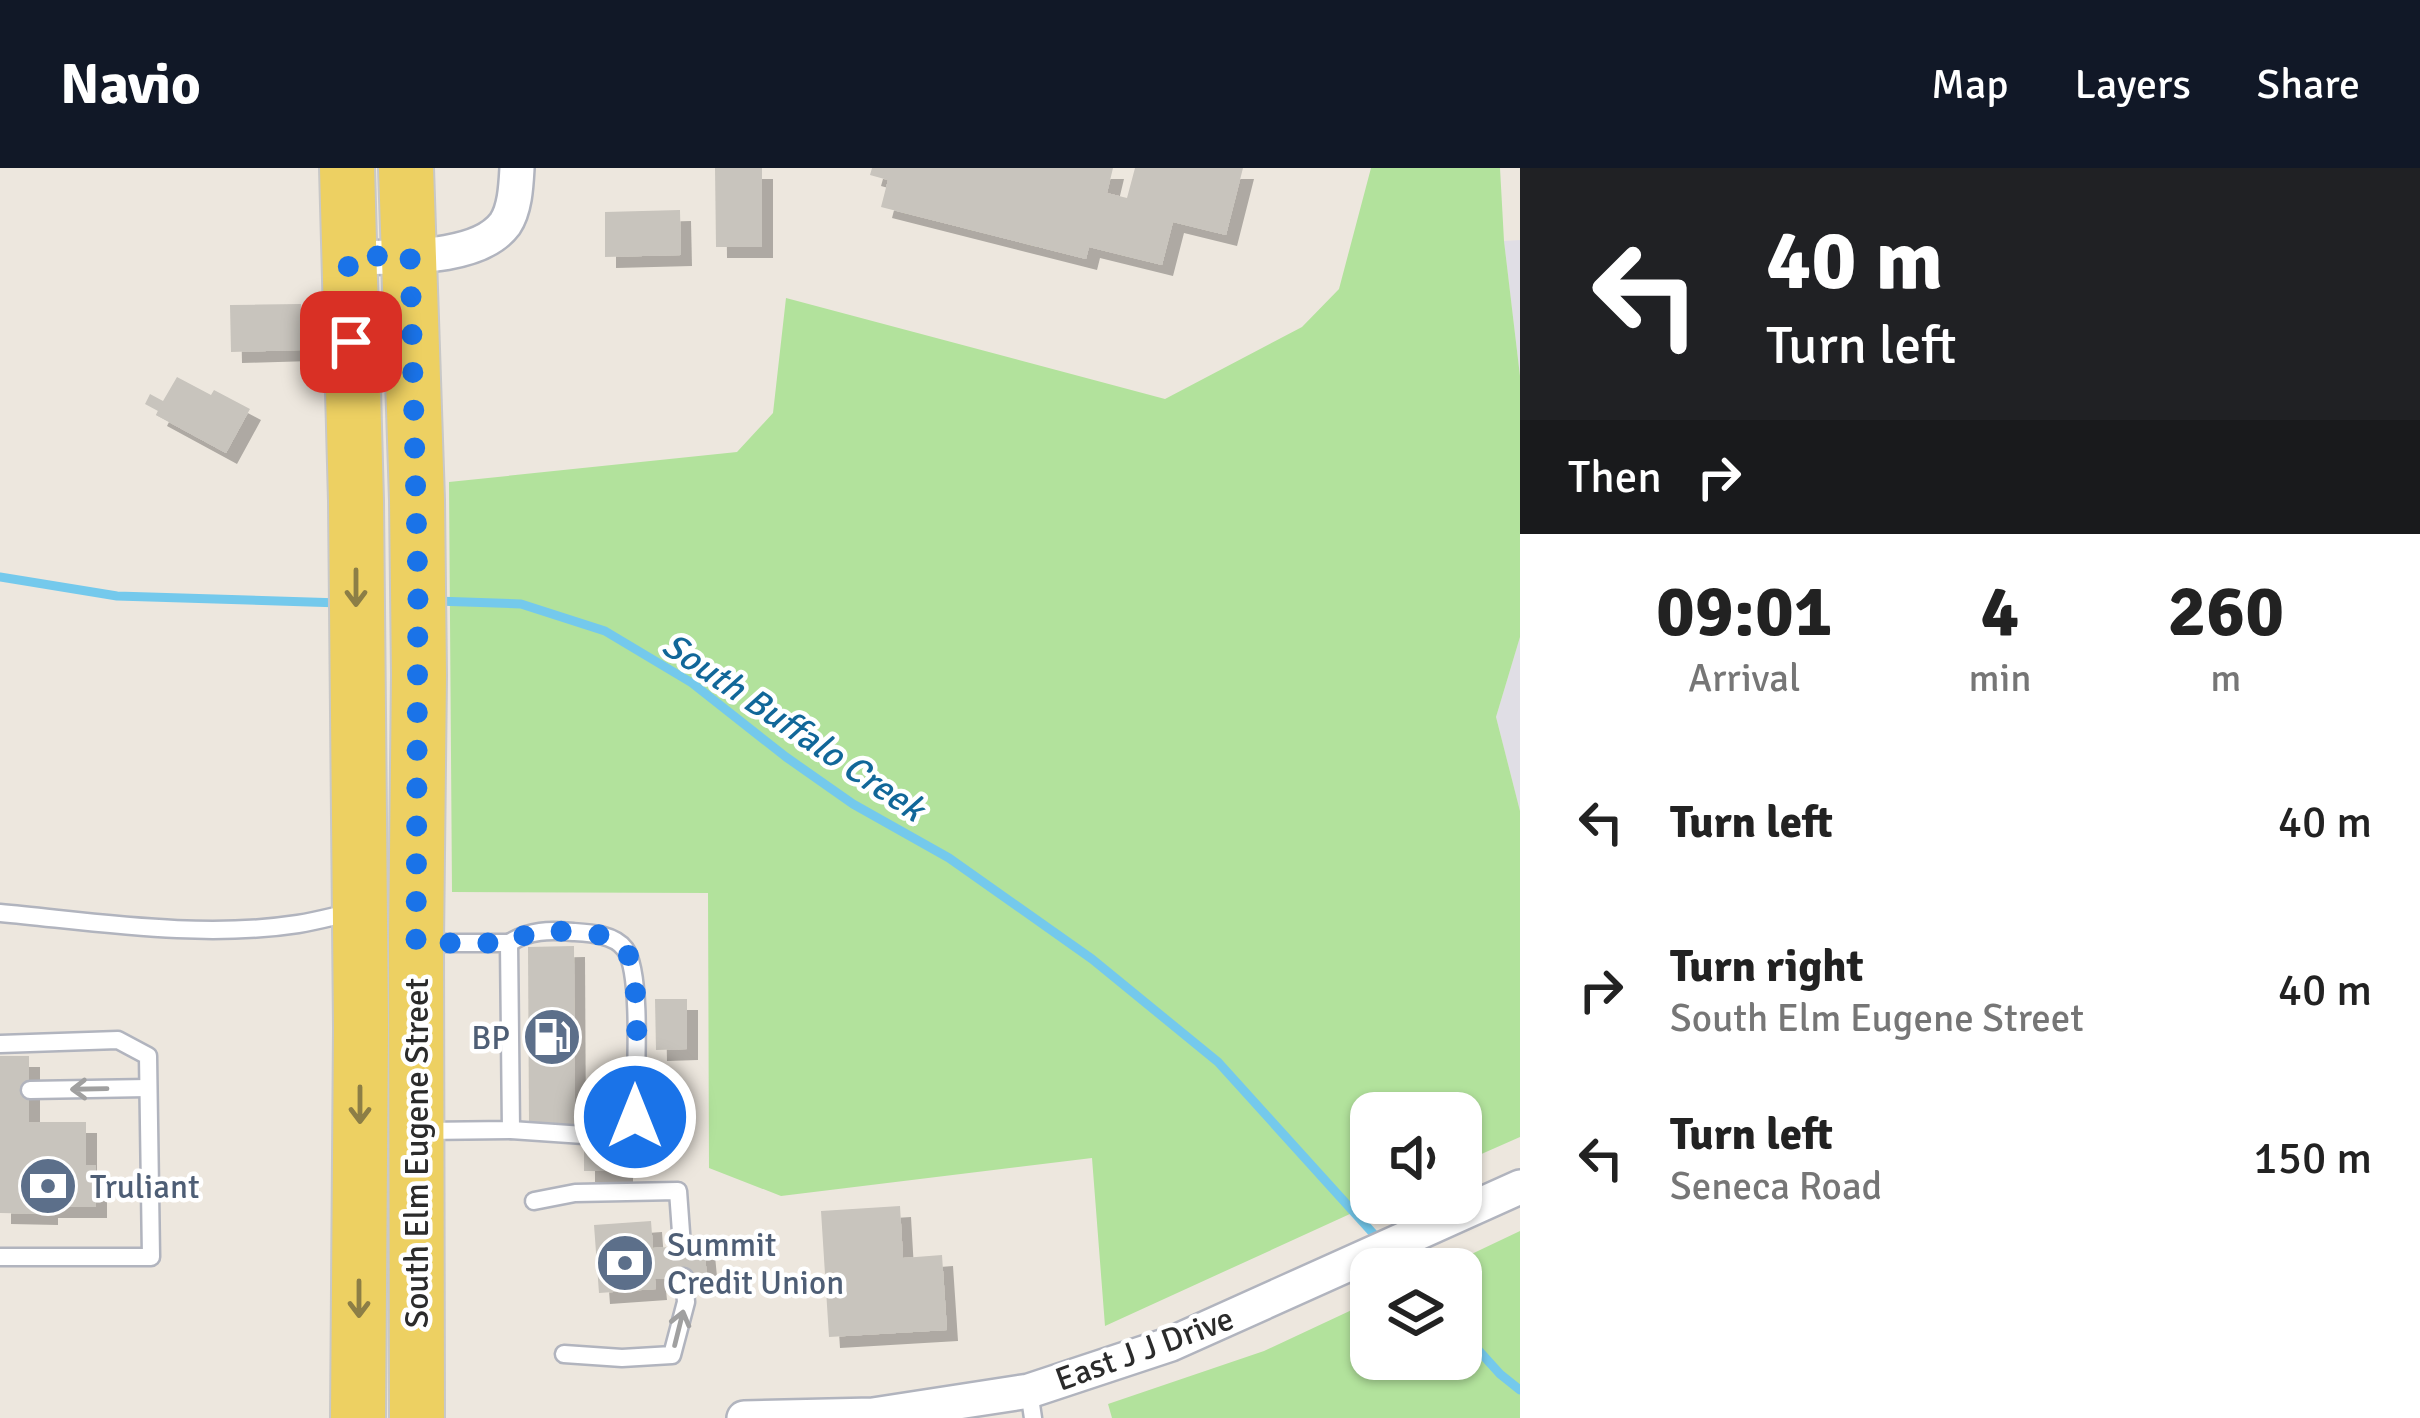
<!DOCTYPE html>
<style>
:root{--surface:#fff;--page:#f2f2f2;--text:#222;--muted:#767676;--accent:#111827}
body{margin:0;font-family:Signika,sans-serif;background:var(--page);color:var(--text);height:100vh;display:flex;flex-direction:column;font-size:45px;white-space:nowrap}
*{box-sizing:border-box;margin:0}
p{font-size:39px;color:var(--muted)}
.icon{flex:none;width:66px;height:66px;fill:none;stroke:currentColor;stroke-width:2;stroke-linecap:round;stroke-linejoin:round}
.map{position:relative;flex:1;overflow:hidden}
.side{display:flex;flex-direction:column;background:var(--surface);width:900px}
.side>*{flex:none}
.hud{background:#202124;color:#fff;overflow:hidden}
.fabs{position:absolute;left:1350px;top:924px;display:grid;gap:24px}
.fabs a{display:grid;place-items:center;width:132px;height:132px;border-radius:24px;background:var(--surface);box-shadow:0 3px 9px #0004;font-size:60px}
.pin{position:absolute;display:grid;place-items:center;width:102px;height:102px;color:#fff;margin:-51px;border-radius:24px;box-shadow:0 6px 18px #0006}
.me{position:absolute;width:132px;margin:-66px;rotate:0deg;stroke-linejoin:round;filter:drop-shadow(0 0 9px #0008)}
.turn{display:flex;align-items:center;gap:42px;height:252px;padding:0 48px;font-size:54px}
.turn .icon{width:156px;height:156px;stroke-width:2.5}
.turn b{display:block;font-size:84px;line-height:102px}
.then{display:flex;align-items:center;height:114px;padding:0 48px;background:#0003;gap:24px;font-size:45px}
.eta{display:flex;justify-content:space-evenly;align-items:center;height:204px;text-align:center}
.eta b{font-size:72px;font-weight:700;line-height:84px}
ul{padding:0;list-style:none}
li{display:flex;align-items:center;gap:36px;height:168px;padding:0 48px}
li div{flex:1}
li b{display:block;font-size:45px}
li em{font-style:normal}
header{display:flex;align-items:center;gap:72px;box-sizing:border-box;height:168px;padding:0 60px;background:var(--accent);color:#fff}
header strong{font-size:57px}
nav{display:flex;gap:66px;margin-inline-start:auto;font-size:42px}
main{display:flex;flex:1;min-height:0}
.map>svg:first-child{display:block}
</style>
<header>
<strong>Navio</strong>
<nav><a>Map</a><a>Layers</a><a>Share</a></nav>
</header>
<main>
<div class="map">
<svg width="1520" height="1250" viewBox="0 0 1520 1250">
<defs>
<filter id="shadow"><feDropShadow dx="11" dy="11" stdDeviation="0" flood-color="#0004"/></filter>
</defs>
<rect width="100%" height="100%" fill="#ede7de"/>
<g fill="#e0dee5">
<path d="M1520,72V208L1504,73Z"/>
<path d="M1520,469V643L1496,549Z"/>
</g>
<g fill="#b2e29c">
<path d="M1371,0H1500L1504,73L1520,208V469L1496,549L1520,643V969L1461,995V945H1371V1035H1374L1105,1158L1092,990L781,1028L709,1000L708,725L452,724L449,314L737,284L773,245L786,130L1165,231L1302,159L1339,121Z"/>
<path d="M1520,1063V1250H1112L1108,1236L1264,1183L1371,1133V1191H1461V1101H1440Z"/>
</g>
<g fill="none" stroke-linecap="round" stroke-linejoin="round">
<g stroke="#74c9ec" stroke-width="9">
<path d="M0,409L117,428L341,435"/>
<path d="M436,433L521,436L605,463L692,515L786,589L853,636L949,690L1092,791L1218,894L1380,1073"/>
<path d="M1391,1085L1405,1101"/>
<path d="M1461,1163L1500,1206L1520,1222"/>
</g>
</g>
<g fill="#c8c4bd" filter="url(#shadow)">
<path d="M715,0H762V79H716Z"/>
<path d="M872,0H1113L1107,25L1127,30L1135,0H1243L1226,67L1173,54L1162,97L1089,79L1086,91L881,39L888,12L870,7Z"/>
<path d="M680,42L681,87L605,89V44Z"/>
<path d="M301,136V182L231,184L230,137Z"/>
<path d="M177,209L211,227L214,222L250,241L226,285L156,247L158,243L145,236L150,226L163,233Z"/>
<path d="M574,778L575,959L529,960L528,779Z"/>
<path d="M655,831H687V881L656,882Z"/>
<path d="M0,888H29V954H86V997H96V1039H47V1046L0,1045Z"/>
<rect x="584" y="976" width="38" height="27"/>
<path d="M900,1038L903,1090L942,1087L947,1162L829,1169L821,1043Z"/>
<path d="M651,1053L653,1080L704,1077L707,1108L655,1111L656,1121L599,1125L594,1057Z"/>
</g>
<g fill="none" stroke-linecap="round" stroke-linejoin="round">
<defs>
<g id="service">
<path d="M0,745C97,754 201,771 298,756C317,753 335,748 353,744"/>
<path d="M509,775C530,762 549,762 573,764C589,765 614,766 625,781C643,806 635,914 635,949L631,960L598,968L511,962"/>
<path d="M0,876L118,872L148,888L151,1089H0"/>
<path d="M30,922L148,920"/>
<path d="M423,963L511,962L509,775H426"/>
<path d="M534,1033L575,1025L678,1023L682,1078"/>
<path d="M564,1186L622,1190L672,1187L686,1134L684,1109"/>
<path d="M1029,1223L1033,1250"/>
</g>
<g id="minor">
<path d="M348,90C391,88 477,94 505,56C515,41 516,18 517,0"/>
<path d="M744,1250L873,1247L1029,1223L1171,1176L1520,1019"/>
</g>
<g id="primary">
<path d="M347,0L356,333L361,860L358,1250"/>
<path d="M406,0L417,332L419,507L416,775L417,1250"/>
</g>
</defs>
<use href="#service" stroke="#b1b4be" stroke-width="21"/>
<use href="#minor" stroke="#b1b4be" stroke-width="38"/>
<use href="#primary" stroke="#c8c8c8" stroke-width="58"/>
<use href="#service" stroke="#fff" stroke-width="16"/>
<use href="#minor" stroke="#fff" stroke-width="33"/>
<use href="#primary" stroke="#edd062" stroke-width="54"/>
</g>
<defs><path id="oneway-shaft" d="M-6 0H5M1.5-3L5.5 0L1.5 3" fill="none" stroke-width="1.6" stroke-linecap="round" stroke-linejoin="round" transform="scale(3)"/></defs>
<g stroke="#8c7e46">
<use href="#oneway-shaft" transform="translate(356 420) rotate(90)"/>
<use href="#oneway-shaft" transform="translate(360 937) rotate(90)"/>
<use href="#oneway-shaft" transform="translate(359 1131) rotate(90)"/>
</g>
<g stroke="#a0a0a0">
<use href="#oneway-shaft" transform="translate(89 921) rotate(179)"/>
<use href="#oneway-shaft" transform="translate(679 1160) rotate(-76)"/>
</g>
<g fill="none" stroke-linecap="round" stroke-linejoin="round">
<path stroke="#1a73e8" stroke-width="21" stroke-dasharray="0 37.8" d="M351,174L348,90L410,86L418,419L416,775H509C530,762 549,762 573,764C589,765 614,766 625,781C643,806 635,914 635,949"/>
</g>
<defs>
<symbol id="fuel-disc" viewBox="-11 -11 22 22"><circle r="9.5" fill="#5c6f8a" stroke="#fff"/><path d="M-5.5-6h7V0h2V4h1.3V-2.5L3-4.5l.8-.8L6-3V5H2.5V1h-1V6h-7ZM-4.2-4.7v3.2H.2V-4.7Z" fill="#fff"/></symbol>
<symbol id="bank-disc" viewBox="-11 -11 22 22"><circle r="9.5" fill="#5c6f8a" stroke="#fff"/><path d="M-6-4H6V4H-6ZM0-2.3a2.3 2.3 0 1 0 0 4.6a2.3 2.3 0 1 0 0-4.6Z" fill="#fff"/></symbol>
</defs>
<g fill-rule="evenodd">
<use href="#fuel-disc" x="519" y="836" width="66" height="66"/>
<use href="#bank-disc" x="15" y="985" width="66" height="66"/>
<use href="#bank-disc" x="592" y="1062" width="66" height="66"/>
</g>
<g text-anchor="middle" stroke-width="9" stroke-linejoin="round" paint-order="stroke">
<g font-size="33" fill="#4e5e75" stroke="#fff" text-anchor="start">
<text x="510" y="881" text-anchor="end">BP</text>
<text x="90" y="1030">Truliant</text>
<text x="667" y="1088">Summit<tspan x="667" dy="38">Credit Union</tspan></text>
</g>
<g font-size="33" fill="#2b2b2b" stroke="#fff">
<text transform="translate(416 985) rotate(-90)" y="12">South Elm Eugene Street</text>
<text transform="translate(1144 1180) rotate(-20)" y="12">East J J Drive</text>
</g>
<g font-size="36" font-style="italic" fill="#116799" stroke="#fff">
<text transform="translate(794 558) rotate(34)" y="13">South Buffalo Creek</text>
</g>
</g>
</svg>
<div class="fabs">
<a><svg class="icon" aria-label="sound" viewBox="0 0 24 24"><path d="M4 9h4l5-4v14l-5-4H4zM17 9q2 3 0 6"/></svg></a>
<a><svg class="icon" aria-label="layers" viewBox="0 0 24 24"><path d="M12 4l9 5-9 5-9-5zM3 14l9 5 9-5"/></svg></a>
</div>
<div class="pin" style="left:351px;top:174px;background:#d93025"><svg class="icon" aria-label="arrive" viewBox="0 0 24 24"><path d="M6 21V4h12l-3 4 3 4H6"/></svg></div>
<svg class="me" style="left:635px;top:949px" viewBox="-20 -20 40 40"><circle r="17" fill="#1a73e8" stroke="#fff" stroke-width="3"/><path d="M0-11L8 9 0 5-8 9z" fill="#fff"/></svg>
</div>
<section class="side">
<div class="hud">
<div class="turn"><svg class="icon" aria-label="left" viewBox="0 0 24 24"><path d="M17 20v-9H6M10 6l-5 5 5 5"/></svg><div><b>40 m</b>Turn left</div></div>
<div class="then">Then<svg class="icon" aria-label="right" viewBox="0 0 24 24"><path d="M7 20v-9h11M14 6l5 5-5 5"/></svg></div>
</div>
<div class="eta">
<div><b>09:01</b><p>Arrival</p></div>
<div><b>4</b><p>min</p></div>
<div><b>260</b><p>m</p></div>
</div>
<ul>
<li><svg class="icon" aria-label="left" viewBox="0 0 24 24"><path d="M17 20v-9H6M10 6l-5 5 5 5"/></svg><div><b>Turn left</b></div><em>40 m</em></li>
<li><svg class="icon" aria-label="right" viewBox="0 0 24 24"><path d="M7 20v-9h11M14 6l5 5-5 5"/></svg><div><b>Turn right</b><p>South Elm Eugene Street</p></div><em>40 m</em></li>
<li><svg class="icon" aria-label="left" viewBox="0 0 24 24"><path d="M17 20v-9H6M10 6l-5 5 5 5"/></svg><div><b>Turn left</b><p>Seneca Road</p></div><em>150 m</em></li>
</ul>
</section>
</main>
